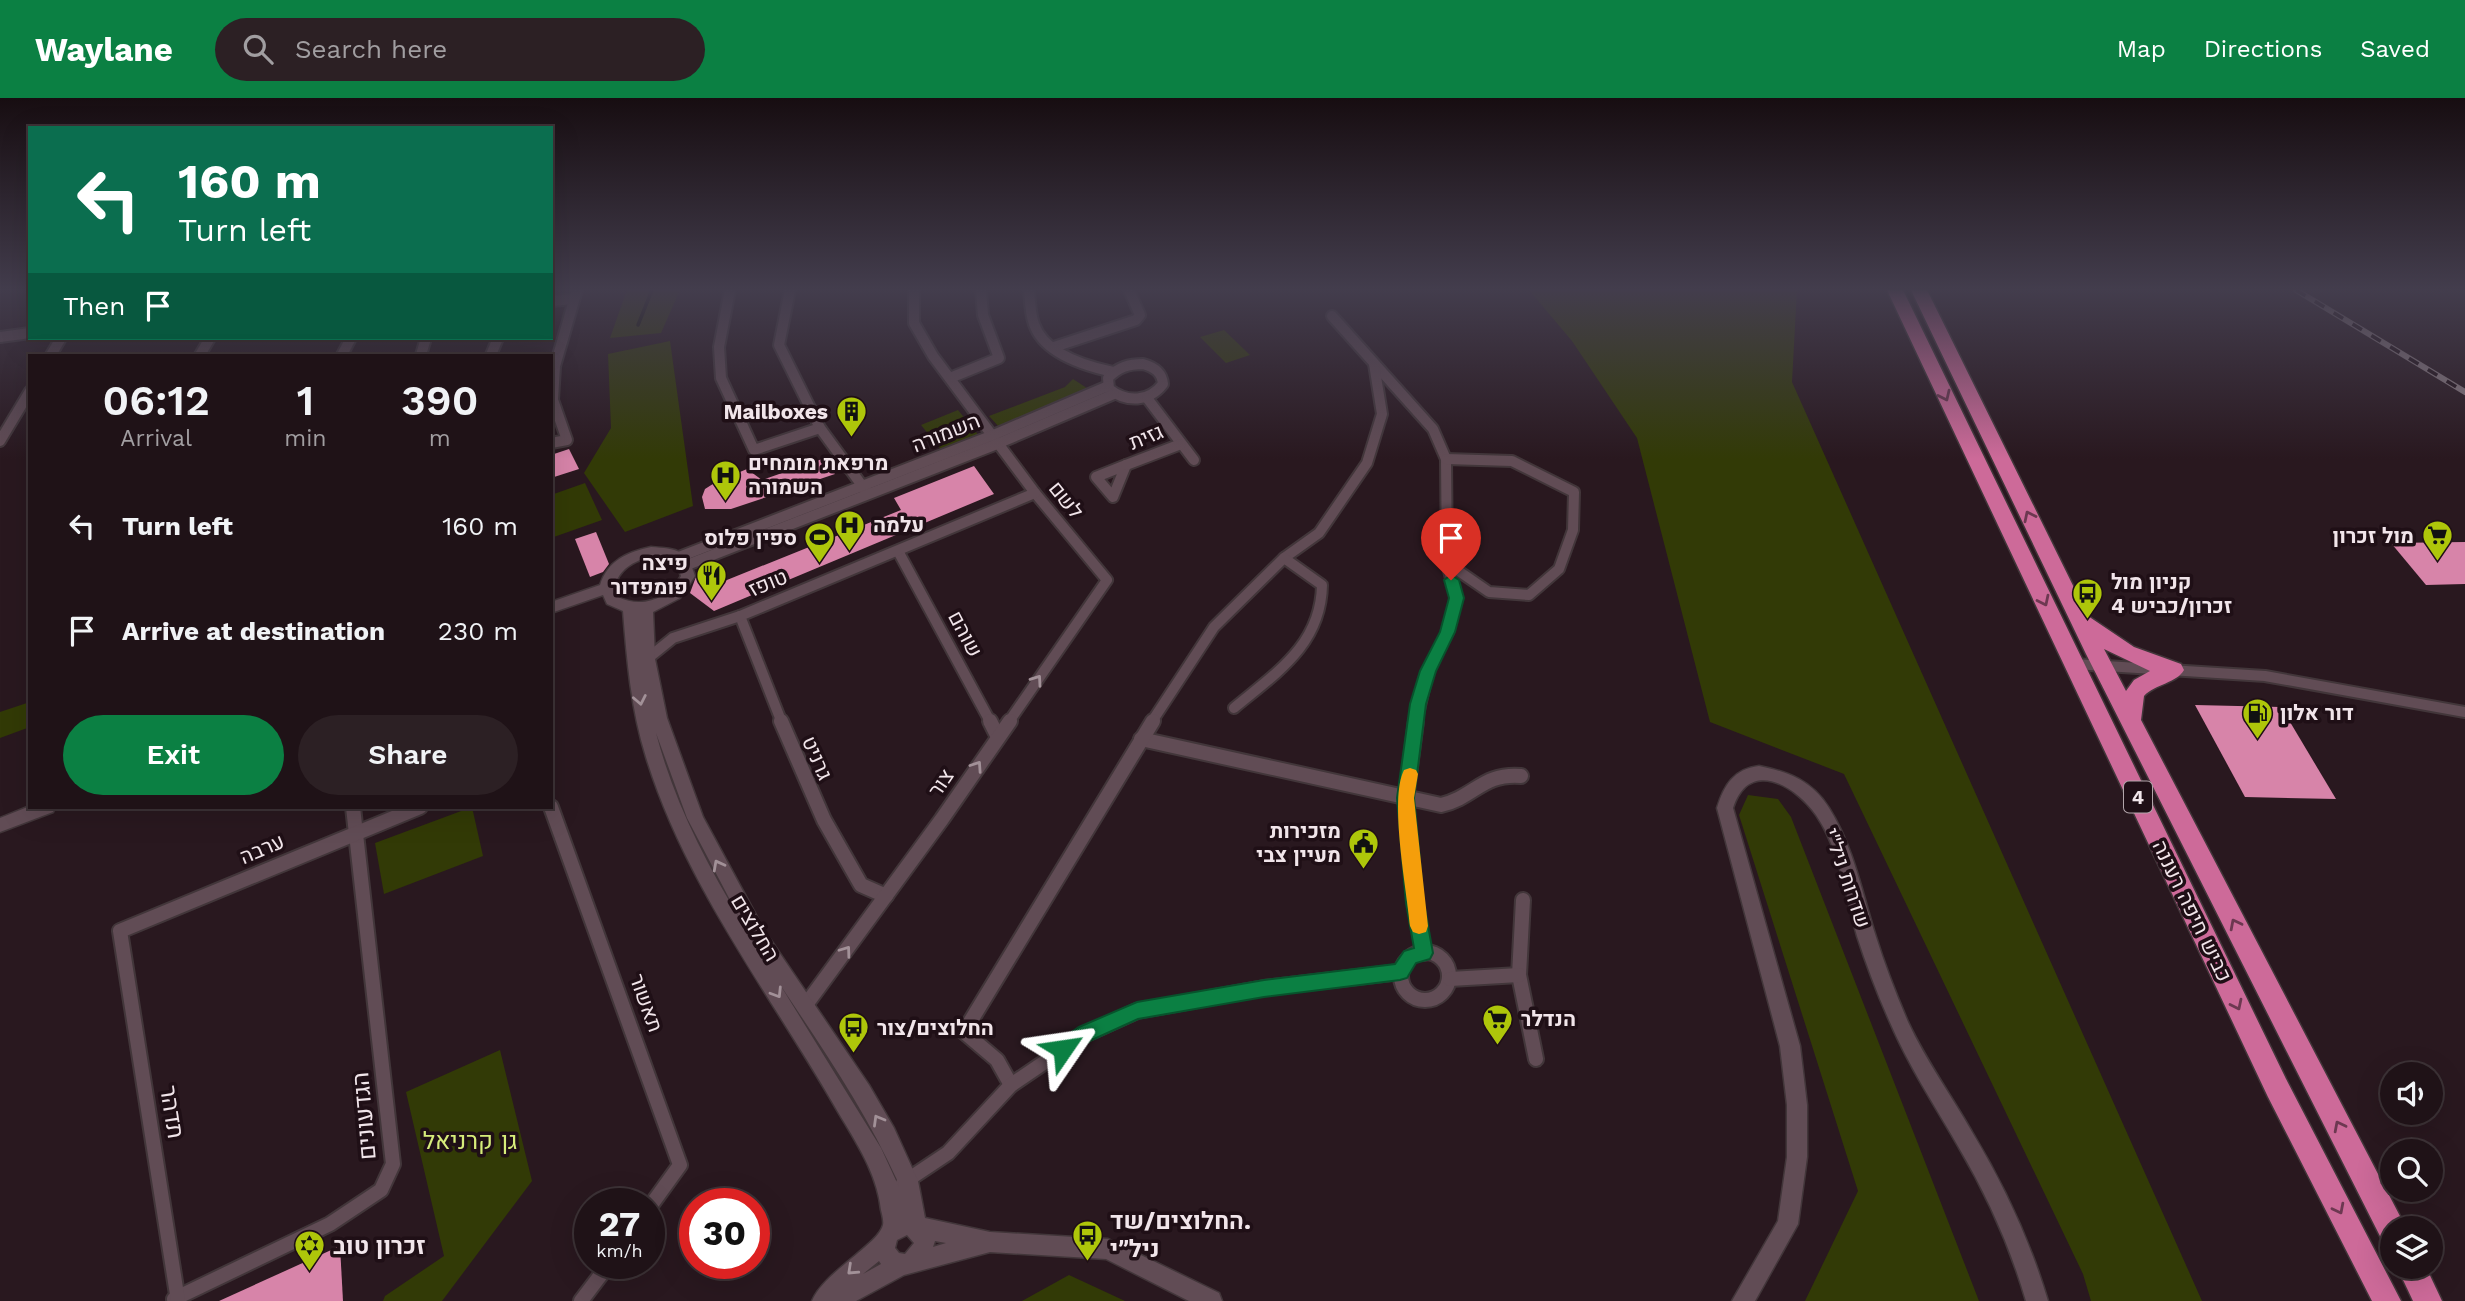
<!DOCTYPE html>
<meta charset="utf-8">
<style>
:root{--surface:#1f1217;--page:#2c2024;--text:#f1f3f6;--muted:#a19ea1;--line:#3c3236;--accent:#0b8043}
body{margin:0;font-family:"Work Sans",Heebo,sans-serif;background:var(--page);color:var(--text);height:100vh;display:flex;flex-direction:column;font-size:26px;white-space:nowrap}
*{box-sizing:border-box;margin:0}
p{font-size:23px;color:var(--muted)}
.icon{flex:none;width:38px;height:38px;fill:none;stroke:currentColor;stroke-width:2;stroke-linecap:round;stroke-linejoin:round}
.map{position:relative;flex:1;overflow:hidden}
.panel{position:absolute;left:28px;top:256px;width:525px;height:455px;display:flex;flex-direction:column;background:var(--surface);border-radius:0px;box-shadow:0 7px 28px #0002,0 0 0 2px var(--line)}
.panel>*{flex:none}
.banner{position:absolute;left:28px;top:28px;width:525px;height:214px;border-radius:0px;box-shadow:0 7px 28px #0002,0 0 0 2px var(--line);background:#0b6e4f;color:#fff;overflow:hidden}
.tools{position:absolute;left:2380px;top:964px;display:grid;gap:14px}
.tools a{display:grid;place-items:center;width:63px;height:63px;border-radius:50%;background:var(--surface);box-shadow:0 7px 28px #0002,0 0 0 2px var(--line);font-size:35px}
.speed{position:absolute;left:574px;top:1090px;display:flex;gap:14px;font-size:35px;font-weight:700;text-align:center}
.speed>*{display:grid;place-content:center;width:91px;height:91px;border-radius:50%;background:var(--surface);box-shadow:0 7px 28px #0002,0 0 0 2px var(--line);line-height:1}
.speed small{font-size:18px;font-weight:400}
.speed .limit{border:10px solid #d22;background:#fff;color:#111}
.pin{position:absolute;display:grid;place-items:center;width:60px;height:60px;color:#fff;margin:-72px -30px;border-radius:50% 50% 50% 0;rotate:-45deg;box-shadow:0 0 7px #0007}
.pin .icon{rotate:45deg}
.me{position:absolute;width:77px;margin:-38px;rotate:58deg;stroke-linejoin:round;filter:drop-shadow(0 0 5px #0008)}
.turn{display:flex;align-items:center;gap:24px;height:147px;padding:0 35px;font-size:32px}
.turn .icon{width:91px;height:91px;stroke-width:2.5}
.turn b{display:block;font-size:49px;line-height:60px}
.then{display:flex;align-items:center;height:66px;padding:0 35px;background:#0003;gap:14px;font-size:26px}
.eta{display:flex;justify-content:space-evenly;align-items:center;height:119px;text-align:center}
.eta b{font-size:42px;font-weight:600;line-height:49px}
.cta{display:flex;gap:14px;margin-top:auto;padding:14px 35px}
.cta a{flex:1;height:80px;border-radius:42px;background:var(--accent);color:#fff;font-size:28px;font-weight:600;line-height:80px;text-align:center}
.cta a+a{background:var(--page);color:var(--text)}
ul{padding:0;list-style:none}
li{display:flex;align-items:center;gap:21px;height:105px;padding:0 35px}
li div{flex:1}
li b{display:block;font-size:26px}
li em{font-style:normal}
header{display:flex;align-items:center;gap:42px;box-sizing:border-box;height:98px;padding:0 35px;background:var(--accent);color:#fff}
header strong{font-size:33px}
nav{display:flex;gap:38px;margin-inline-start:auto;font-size:24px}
.search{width:490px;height:63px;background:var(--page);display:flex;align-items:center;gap:18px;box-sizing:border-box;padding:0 24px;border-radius:38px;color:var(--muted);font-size:26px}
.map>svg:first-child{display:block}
</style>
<header>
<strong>Waylane</strong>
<div class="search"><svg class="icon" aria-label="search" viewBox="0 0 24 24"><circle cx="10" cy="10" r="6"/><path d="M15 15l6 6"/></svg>Search here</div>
<nav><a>Map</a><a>Directions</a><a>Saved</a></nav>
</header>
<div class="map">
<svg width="2465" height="1203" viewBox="0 0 2465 1203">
<rect width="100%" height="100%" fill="#29181f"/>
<g fill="#323a06">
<path d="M627,192H680L661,235L610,240Z"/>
<path d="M1529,192H1797L1792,284L2202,1203H2091L2083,1176L1844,676L1710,624L1637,340L1572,243Z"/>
<path d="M1224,232L1250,257L1226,265L1200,239Z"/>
<path d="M670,243L693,408L625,434L584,375L611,330L608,256Z"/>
<path d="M1073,281L1093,294L1000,330L989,318L1065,289Z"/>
<path d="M958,312L980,339L943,354L921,327Z"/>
<path d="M585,385L602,422L551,440V397Z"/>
<path d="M30,604V629L0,640V614Z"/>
<path d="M1748,697L1778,701L1791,719L1979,1203H1805L1858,1093L1739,717Z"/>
<path d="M472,709L483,758L384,796L375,745Z"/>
<path d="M500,952L532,1083L442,1203H383L385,1198L444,1158L406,994Z"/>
<path d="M1069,1177L1125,1203H1022Z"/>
</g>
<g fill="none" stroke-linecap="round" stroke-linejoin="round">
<path stroke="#0a0d00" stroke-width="3.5" d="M638,227L652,192"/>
</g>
<g fill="#d784a9">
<path d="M569,351L579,371L551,380V357Z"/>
<path d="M825,360L835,376L731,411H705L702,399L705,391L716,384L747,371L762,382Z"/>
<path d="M974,368L994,396L714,513L690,495L697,476L710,473L717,486L901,412L894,400Z"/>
<path d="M596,434L609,466L603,474L590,479L575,441Z"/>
<path d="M2465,444V486L2426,487L2391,445Z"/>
<path d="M2195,607L2281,609L2336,701L2245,699Z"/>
<path d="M340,1148L343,1203H219Z"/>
</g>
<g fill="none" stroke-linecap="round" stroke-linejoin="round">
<defs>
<g id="minor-far1">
<path d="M730,192L719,249L721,280L754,352L820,330"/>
<path d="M790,192L779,247L820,330L866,393"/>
<path d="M914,192V225L933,258L1035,395L1107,482L1008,625"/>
<path d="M1029,192C1030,203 1030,215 1034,226C1044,256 1085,268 1113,274"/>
<path d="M551,203L574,201"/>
<path d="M1332,218L1433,331L1446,361L1447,465L1456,500L1448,534L1428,573L1416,625"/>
<path d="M0,239L30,235"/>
<path d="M1054,249L1136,222L1140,217L1129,192"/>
<path d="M51,257L61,240"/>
<path d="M200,257L210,240"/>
<path d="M342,257L351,240"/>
<path d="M421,257L426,240"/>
<path d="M491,257L498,240"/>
<path d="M1143,266C1154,269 1162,274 1163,286C1149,304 1127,305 1109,291L1108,280C1118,269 1129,266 1143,266Z"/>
<path d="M950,280L999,260L983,217L981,192"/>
<path d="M1147,300L1194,362"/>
<path d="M0,343L30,293"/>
<path d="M551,345L567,342L553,302L555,268L577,192"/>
<path d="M1446,361L1512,363L1574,394L1573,432L1559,471L1529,497L1489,494L1447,465"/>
<path d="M1126,367L1113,399L1096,379Z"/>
<path d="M1126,367L1181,346"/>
<path d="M898,453L991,625"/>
<path d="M679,459L991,338L1108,288"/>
<path d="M1284,460L1319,435L1367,365L1382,316L1374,266"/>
<path d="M687,467L997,346L1114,296"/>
<path d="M740,518L782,625"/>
<path d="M647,561L673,540L740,518L1035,395"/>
<path d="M2074,566L2265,578L2465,614"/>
<path d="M1151,625L1214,529L1284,460L1322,487C1321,547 1276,575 1234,610"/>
</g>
<g id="minor">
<path d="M781,623L824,722L861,787L886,798"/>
<path d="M990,623L997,637"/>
<path d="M1416,623L1406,700L1415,805L1424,855"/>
<path d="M1141,641L1441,707C1475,699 1482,675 1521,678"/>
<path d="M551,709L680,1067L649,1110"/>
<path d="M1523,802L1519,877L1536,961"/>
<circle cx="1425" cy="878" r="24"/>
<path d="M1450,881L1519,877"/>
<path d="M805,908L942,721L1010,623"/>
<path d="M1011,987L997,962L964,934L1153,623"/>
<path d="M903,1085L948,1055L1011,987L1086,936L1137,913L1264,890L1400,874"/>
<path d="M174,1201L330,1126L381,1092L393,1066L353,709"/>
<path d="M178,1203L120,833L420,709"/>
<path d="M581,1203L609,1166"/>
</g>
<g id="tertiary">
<path d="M651,449C677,451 687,451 695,478L680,500L653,514L655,561L667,620L703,719L764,832L869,987L894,1030L918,1083L925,1120L990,1134L1108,1141L1219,1195L1222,1203H1189L1106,1161L990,1154L904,1177L856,1203H812C824,1174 878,1147 883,1127C884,1123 882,1116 881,1112C877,1073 853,1040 834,1007C768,893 685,786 646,659C631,611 627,563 623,513L607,506L603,497L551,515V504L600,487C608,462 628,454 651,449ZM651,459C669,461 675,459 681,478C668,501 642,511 618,499L614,490C619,471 633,463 651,459ZM656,635L687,720L740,821C705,763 673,701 656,635ZM779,885C822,950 866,1013 898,1084L899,1089L881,1050ZM907,1137L914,1145L905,1156L899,1155L895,1150L897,1142ZM935,1143L946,1145L933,1149ZM879,1163L881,1166L863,1176Z"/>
<path d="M1759,668C1789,674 1812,683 1829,710C1854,750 1862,795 1876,839C1885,868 1896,896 1908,924C1926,963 1951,997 1972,1034C2004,1087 2030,1143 2048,1203H2026C2010,1148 1987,1097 1958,1048C1934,1006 1908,967 1889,922C1877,895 1866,866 1857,838C1846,798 1840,752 1816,717C1795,687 1749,660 1733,710L1800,948L1807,1007V1059L1798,1126L1755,1203H1732L1778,1123L1787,1059V1007L1780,948L1717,710C1724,687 1734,671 1759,668Z"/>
<path d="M30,708L55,709L53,714L0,734V720Z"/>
</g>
<g id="trunk">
<path d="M1887,192H1903L2286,981L2401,1203H2372L2268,999Z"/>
<path d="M1911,192H1927L2088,518L2134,549L2181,566L2184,572C2177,585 2155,586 2144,598L2141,622L2402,1122L2405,1130H2392V1146L2382,1142L2086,556ZM2104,551L2150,573L2134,582L2126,593Z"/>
<path d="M2397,1169H2426L2442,1203H2413Z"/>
</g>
</defs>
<use href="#minor-far1" stroke="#42363a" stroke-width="14"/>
<use href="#minor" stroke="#42363a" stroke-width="18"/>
<use href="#tertiary" stroke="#42363a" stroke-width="3"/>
<use href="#trunk" stroke="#42363a" stroke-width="3"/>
<use href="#minor-far1" stroke="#614c55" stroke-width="10"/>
<use href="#minor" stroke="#614c55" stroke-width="14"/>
<use href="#tertiary" fill="#614c55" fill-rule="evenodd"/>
<use href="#trunk" fill="#cd6a99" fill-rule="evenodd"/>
<defs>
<path id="rail" d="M2296,192L2465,294"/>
</defs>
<use href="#rail" stroke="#8f8086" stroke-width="6"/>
<use href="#rail" stroke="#1f0f16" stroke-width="3.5" stroke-dasharray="11" stroke-linecap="butt"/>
</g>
<defs><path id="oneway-chevron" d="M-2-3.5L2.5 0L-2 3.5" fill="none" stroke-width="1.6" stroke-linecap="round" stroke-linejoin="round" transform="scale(1.75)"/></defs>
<g stroke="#6d3851">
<use href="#oneway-chevron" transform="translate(1945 298) rotate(65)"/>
<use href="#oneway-chevron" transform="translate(2029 418) rotate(-116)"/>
<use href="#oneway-chevron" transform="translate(2044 503) rotate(64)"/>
<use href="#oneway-chevron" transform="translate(2235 826) rotate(-117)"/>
<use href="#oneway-chevron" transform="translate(2237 907) rotate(64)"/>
<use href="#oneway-chevron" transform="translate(2339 1028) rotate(-117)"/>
<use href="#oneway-chevron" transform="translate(2339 1111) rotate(63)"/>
</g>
<g stroke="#a29198">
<use href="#oneway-chevron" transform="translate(1037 582) rotate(-55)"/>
<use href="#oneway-chevron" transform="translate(640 602) rotate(79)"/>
<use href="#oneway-chevron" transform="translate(977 668) rotate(-56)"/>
<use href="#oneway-chevron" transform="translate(718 767) rotate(-118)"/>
<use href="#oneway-chevron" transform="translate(846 853) rotate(-54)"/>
<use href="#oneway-chevron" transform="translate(777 895) rotate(58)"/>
<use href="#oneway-chevron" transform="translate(878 1022) rotate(-120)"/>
<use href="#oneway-chevron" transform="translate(852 1172) rotate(137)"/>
</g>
<linearGradient id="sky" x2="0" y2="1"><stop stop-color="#170d11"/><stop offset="0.53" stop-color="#433d4d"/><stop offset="1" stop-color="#433d4d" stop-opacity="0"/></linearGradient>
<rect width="2465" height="361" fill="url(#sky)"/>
<path fill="#0b8043" stroke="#07532c" stroke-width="2" d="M1451,477L1459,482L1464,500L1455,534L1436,573L1426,606L1414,700L1424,805L1433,855L1430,861L1416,865L1407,880L1400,882L1264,899L1138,921L1092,942L1063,960L1056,957L1053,951L1056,945L1079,929L1137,904L1264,882L1395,866L1404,853L1414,850L1406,805L1397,700L1410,606L1420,573L1440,534L1449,500L1444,482Z"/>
<path fill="#f59e0b" d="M1410,670L1416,672L1418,676L1414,700L1428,828L1426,834L1419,836L1413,834L1410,828C1407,792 1389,701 1404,672Z"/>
<defs>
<symbol id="building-pin" viewBox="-11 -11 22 30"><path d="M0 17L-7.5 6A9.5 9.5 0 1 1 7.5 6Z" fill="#aec60a" stroke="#1f0f16"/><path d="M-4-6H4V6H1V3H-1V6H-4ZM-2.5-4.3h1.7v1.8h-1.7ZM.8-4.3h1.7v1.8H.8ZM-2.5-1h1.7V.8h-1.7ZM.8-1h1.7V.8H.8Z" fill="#111"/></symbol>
<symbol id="hospital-pin" viewBox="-11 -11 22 30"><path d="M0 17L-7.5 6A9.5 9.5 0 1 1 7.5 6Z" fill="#aec60a" stroke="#1f0f16"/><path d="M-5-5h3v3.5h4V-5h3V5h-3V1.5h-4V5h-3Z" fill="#111"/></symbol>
<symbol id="supermarket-pin" viewBox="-11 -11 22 30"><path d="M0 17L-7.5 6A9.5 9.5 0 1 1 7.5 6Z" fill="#aec60a" stroke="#1f0f16"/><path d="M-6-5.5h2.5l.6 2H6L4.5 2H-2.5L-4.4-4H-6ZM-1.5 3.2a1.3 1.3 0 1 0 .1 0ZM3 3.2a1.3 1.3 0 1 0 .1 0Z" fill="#111"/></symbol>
<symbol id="stadium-pin" viewBox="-11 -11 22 30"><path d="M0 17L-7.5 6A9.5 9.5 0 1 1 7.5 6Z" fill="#aec60a" stroke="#1f0f16"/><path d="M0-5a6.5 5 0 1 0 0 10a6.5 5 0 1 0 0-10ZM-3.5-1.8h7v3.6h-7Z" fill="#111"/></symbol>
<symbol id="restaurant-pin" viewBox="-11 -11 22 30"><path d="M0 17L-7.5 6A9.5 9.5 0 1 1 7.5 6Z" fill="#aec60a" stroke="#1f0f16"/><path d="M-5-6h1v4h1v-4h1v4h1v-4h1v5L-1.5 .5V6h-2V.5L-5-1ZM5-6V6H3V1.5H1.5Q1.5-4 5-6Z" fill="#111"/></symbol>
<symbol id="bus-pin" viewBox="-11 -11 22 30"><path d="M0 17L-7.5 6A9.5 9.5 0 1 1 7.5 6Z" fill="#aec60a" stroke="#1f0f16"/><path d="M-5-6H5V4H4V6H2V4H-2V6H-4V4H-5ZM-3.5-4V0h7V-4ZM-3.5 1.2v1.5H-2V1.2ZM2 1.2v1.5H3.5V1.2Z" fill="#111"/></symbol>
<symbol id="fuel-pin" viewBox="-11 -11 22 30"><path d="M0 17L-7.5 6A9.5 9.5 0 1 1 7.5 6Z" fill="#aec60a" stroke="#1f0f16"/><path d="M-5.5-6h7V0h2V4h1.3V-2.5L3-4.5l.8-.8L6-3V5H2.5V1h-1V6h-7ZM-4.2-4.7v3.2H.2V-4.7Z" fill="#111"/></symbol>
<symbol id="civic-pin" viewBox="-11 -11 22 30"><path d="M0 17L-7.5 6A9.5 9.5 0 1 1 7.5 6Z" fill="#aec60a" stroke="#1f0f16"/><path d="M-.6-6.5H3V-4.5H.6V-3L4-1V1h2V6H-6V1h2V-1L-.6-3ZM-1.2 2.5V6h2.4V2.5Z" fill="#111"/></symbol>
<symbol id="synagogue-pin" viewBox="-11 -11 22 30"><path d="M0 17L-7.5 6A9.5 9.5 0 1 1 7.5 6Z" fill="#aec60a" stroke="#1f0f16"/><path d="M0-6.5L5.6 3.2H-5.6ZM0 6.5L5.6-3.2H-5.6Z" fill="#111"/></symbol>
</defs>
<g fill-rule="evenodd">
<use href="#building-pin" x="834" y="296" width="35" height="47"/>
<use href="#hospital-pin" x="708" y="360" width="35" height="47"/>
<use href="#hospital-pin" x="832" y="410" width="35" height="47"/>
<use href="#supermarket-pin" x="2420" y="420" width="35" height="47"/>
<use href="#stadium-pin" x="802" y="422" width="35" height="47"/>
<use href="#restaurant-pin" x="694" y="460" width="35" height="47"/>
<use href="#bus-pin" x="2070" y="478" width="35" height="47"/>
<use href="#fuel-pin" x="2240" y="598" width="35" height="47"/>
<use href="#civic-pin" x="1346" y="728" width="35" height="47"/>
<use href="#supermarket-pin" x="1480" y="904" width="35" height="47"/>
<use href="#bus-pin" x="836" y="912" width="35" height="47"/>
<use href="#bus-pin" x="1070" y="1120" width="35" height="47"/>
<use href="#synagogue-pin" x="292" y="1130" width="35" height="47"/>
</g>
<g text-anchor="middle" stroke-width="7" stroke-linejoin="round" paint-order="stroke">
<rect fill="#1f0f16" stroke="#b2a5aa" stroke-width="2" x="2124" y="683.5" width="28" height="31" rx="5"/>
<g font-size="19" font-weight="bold" fill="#f1e5ea">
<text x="2138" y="706">4</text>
</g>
<g font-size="21" font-weight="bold" fill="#f1e5ea" stroke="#1f0f16" text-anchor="start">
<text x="828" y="321" text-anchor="end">Mailboxes</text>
<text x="748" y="372">מרפאת מומחים<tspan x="748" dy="24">השמורה</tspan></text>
<text x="873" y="434">עלמה</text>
<text x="2414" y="445" text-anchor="end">מול זכרון</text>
<text x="797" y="447" text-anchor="end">ספין פלוס</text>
<text x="688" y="472" text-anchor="end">פיצה<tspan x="688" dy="24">פומפדור</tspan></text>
<text x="2111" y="491">קניון מול<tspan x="2111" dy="24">זכרון/כביש 4</tspan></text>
<text x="2280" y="622">דור אלון</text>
<text x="1341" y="740" text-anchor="end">מזכירות<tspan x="1341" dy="24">מעיין צבי</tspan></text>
<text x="1521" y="928">הנדלר</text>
<text x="877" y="937">החלוצים/צור</text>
</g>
<g font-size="21" fill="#f1e5ea" stroke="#1f0f16">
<text transform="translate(946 335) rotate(-22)" y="7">השמורה</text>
<text transform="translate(1146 339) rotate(-22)" y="7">גזית</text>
<text transform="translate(1066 402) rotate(51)" y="7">לשם</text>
<text transform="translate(768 485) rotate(-22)" y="7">טופז</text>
<text transform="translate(965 536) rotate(62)" y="7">שוהם</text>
<text transform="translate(817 660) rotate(66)" y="7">גרניט</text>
<text transform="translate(941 685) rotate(-56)" y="7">צור</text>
<text transform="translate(262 751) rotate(-23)" y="7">ערבה</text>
<text transform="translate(1847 780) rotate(71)" y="7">שדרות ניל"י</text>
<text transform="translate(2192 813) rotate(64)" y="7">כביש חיפה רעננה</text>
<text transform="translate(755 830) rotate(59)" y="7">החלוצים</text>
<text transform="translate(646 905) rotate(70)" y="7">תאשור</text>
</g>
<g font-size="24" fill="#f1e5ea" stroke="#1f0f16">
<text transform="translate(172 1014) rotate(81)" y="8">תדהר</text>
<text transform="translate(364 1018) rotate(-95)" y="8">הגדעונים</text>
</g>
<g font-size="24" fill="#d6ec7a" stroke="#1f0f16">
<text x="470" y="1051">גן קרניאל</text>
</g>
<g font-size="24" font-weight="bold" fill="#f1e5ea" stroke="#1f0f16" text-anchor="start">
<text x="1110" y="1131">החלוצים/שד.<tspan x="1110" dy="28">ניל״י</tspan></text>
<text x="333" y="1156">זכרון טוב</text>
</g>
</g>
</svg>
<div class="tools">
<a><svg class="icon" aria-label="sound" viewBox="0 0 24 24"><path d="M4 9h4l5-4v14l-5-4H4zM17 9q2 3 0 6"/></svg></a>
<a><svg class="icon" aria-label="search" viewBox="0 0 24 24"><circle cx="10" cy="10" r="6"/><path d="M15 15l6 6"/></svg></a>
<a><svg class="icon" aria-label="layers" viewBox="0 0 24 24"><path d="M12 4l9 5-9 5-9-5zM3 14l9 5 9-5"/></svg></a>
</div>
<div class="speed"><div>27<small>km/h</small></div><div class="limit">30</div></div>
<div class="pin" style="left:1451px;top:482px;background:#d93025"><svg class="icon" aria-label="arrive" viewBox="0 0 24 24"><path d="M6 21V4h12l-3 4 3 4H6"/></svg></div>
<svg class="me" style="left:1063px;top:951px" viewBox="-20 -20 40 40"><path d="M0-17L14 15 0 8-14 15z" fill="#0b8043" stroke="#fff" stroke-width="4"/></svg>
<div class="banner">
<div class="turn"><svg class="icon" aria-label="left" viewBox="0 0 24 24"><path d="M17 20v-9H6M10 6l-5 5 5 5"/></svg><div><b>160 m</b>Turn left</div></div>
<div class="then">Then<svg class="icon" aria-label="arrive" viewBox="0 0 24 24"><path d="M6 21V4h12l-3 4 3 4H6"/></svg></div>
</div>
<section class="panel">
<div class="eta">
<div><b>06:12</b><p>Arrival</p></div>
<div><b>1</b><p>min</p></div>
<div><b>390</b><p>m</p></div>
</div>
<ul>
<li><svg class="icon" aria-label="left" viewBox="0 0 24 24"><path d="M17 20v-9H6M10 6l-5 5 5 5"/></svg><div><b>Turn left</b></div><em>160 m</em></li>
<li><svg class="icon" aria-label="arrive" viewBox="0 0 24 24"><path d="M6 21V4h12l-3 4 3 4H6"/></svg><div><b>Arrive at destination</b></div><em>230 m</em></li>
</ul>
<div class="cta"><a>Exit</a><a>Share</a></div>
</section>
</div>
